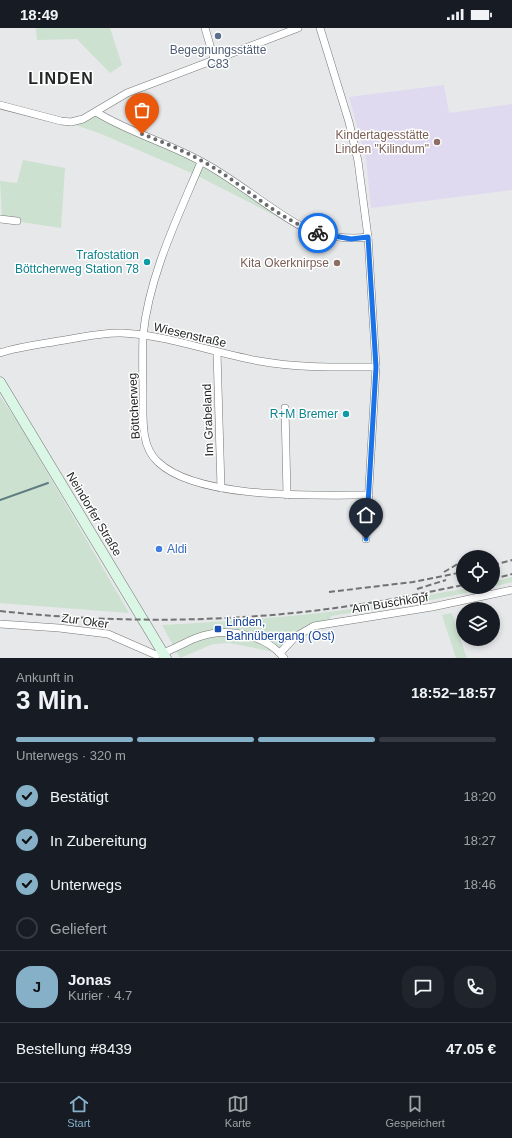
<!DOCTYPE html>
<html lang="de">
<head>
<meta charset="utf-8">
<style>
  body { margin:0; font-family:Arial,sans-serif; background:#20242c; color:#f1f3f6; height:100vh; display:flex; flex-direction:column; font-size:15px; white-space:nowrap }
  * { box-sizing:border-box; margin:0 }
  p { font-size:13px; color:#9ea1a6 }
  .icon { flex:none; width:22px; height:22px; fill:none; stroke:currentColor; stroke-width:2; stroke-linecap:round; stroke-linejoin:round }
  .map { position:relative; height:630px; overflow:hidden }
  .sheet { display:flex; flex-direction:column; background:#171b24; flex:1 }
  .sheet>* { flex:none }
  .buttons { position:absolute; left:456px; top:522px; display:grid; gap:8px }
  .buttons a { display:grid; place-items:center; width:44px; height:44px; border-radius:50%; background:#171b24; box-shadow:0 2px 6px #0003; font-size:20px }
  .pin { position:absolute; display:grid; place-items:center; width:34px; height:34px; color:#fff; margin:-41px -17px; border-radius:50% 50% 50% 0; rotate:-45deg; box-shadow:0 0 4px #0007 }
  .pin .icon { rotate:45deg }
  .courier { position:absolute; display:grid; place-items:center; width:40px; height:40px; margin:-20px; border:3px solid #1a73e8; border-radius:50%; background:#fff; color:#222; box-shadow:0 1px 5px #0007 }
  .overview em { font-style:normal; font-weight:700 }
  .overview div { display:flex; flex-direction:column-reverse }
  .overview { display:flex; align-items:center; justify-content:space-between; height:68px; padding:0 16px }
  h1 { font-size:26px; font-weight:700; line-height:30px }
  .bar { display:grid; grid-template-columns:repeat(4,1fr); gap:6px 4px; align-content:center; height:48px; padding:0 16px }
  .bar i { height:5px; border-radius:3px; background:#363941 }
  .bar .current { background:#85b0c8 }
  .bar p { grid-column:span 4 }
  .line { display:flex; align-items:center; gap:10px; padding:0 16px; border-top:1px solid #363941 }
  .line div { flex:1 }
  .round { display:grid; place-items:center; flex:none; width:42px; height:42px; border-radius:16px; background:#20242c }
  ol { padding:0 16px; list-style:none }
  li { display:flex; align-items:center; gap:12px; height:44px }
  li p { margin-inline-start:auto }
  li .icon { padding:4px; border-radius:50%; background:#85b0c8; color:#111; stroke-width:4 }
  li:last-child { color:#9ea1a6 }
  li i { width:22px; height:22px; border:2px solid #363941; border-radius:50% }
  .status { display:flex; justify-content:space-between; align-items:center; height:28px; padding:0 20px; background:#171b24; direction:ltr }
  .status svg { height:11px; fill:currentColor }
  .dock { display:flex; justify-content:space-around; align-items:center; height:56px; border-top:1px solid #363941; background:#171b24; font-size:11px; color:#9ea1a6 }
  .dock a { display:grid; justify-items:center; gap:2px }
  .dock .current { color:#85b0c8 }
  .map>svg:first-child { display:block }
  .education { fill:#e0daf0 }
  .green { fill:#cce1cf }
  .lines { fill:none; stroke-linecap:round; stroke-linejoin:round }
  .stream { stroke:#5f7c82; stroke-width:2 }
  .street-casing { stroke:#757677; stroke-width:8 }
  .secondary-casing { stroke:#757677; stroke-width:11 }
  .street { stroke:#fff; stroke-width:7 }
  .secondary { stroke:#daf7e5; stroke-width:10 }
  .rail { stroke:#717273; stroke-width:2; stroke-dasharray:6 3; stroke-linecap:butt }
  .done { stroke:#696a6b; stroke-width:4; stroke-dasharray:0 7.2 }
  .route { stroke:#1a73e8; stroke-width:5 }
  .service-dot { fill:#5c6f8a; stroke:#fff; stroke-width:1.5 }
  .education-dot { fill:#8d6e63; stroke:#fff; stroke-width:1.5 }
  .culture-dot { fill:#0f9aa8; stroke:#fff; stroke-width:1.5 }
  .shop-dot { fill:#3f7fe0; stroke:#fff; stroke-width:1.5 }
  .transit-dot { fill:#1a4fb4; stroke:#fff; stroke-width:1.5 }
  .labels { text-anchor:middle; stroke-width:3; stroke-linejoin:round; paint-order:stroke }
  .service-label { font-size:12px; fill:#4e5e75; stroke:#fff }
  .education-label { font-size:12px; fill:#785e54; stroke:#fff; text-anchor:end }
  .culture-label { font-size:12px; fill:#0d838f; stroke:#fff; text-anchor:end }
  .street-label { font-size:12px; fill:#252626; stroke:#fff }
  .shop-label { font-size:12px; fill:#366cbe; stroke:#fff; text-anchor:start }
  .transit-label { font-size:12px; fill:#164399; stroke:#fff; text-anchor:start }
  .district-label { font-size:16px; font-weight:bold; letter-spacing:1px; fill:#252626; stroke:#fff }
</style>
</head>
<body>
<div class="status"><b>18:49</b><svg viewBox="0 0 49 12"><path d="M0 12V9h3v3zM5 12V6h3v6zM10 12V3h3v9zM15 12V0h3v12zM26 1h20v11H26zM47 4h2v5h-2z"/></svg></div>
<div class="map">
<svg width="512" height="630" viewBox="0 0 512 630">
  <rect width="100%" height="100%" fill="#e7e8ea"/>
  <path class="education" d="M444,57L449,85L512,76V162L371,180L366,131L349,69Z"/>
  <g class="green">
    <path d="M36,0H110L122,37L110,45L77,11L37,12Z"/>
    <path d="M96,84L201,134L293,194L282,191L196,147L99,105L78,98L71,94Z"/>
    <path d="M23,132L65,140L61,200L2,191L0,153L17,155Z"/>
    <path d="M0,368L22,401L129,585L0,575Z"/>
    <path d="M512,549V554C453,570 392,579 331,588L328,596L314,598L280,625L229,615L213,616L180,630L162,597C231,593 299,589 367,579C409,573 451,559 493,559V554Z"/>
    <path d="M452,585L465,625L467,630H456L442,587Z"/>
  </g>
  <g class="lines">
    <path class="stream" d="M0,472L48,455"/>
    <defs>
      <g id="street">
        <path d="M205,0L214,31"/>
        <path d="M320,0L349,94L358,133L368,209L376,339L366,511"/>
        <path d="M0,77L61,93L71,94L83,91L127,65L298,0"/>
        <path d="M96,84C130,105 169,115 204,135C239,154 270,182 306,201C327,208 346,212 368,209"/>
        <path d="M201,134C178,189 149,247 143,308C142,329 143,350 143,371C143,392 141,419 158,434C198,472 317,467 369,467"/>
        <path d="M0,191L17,193"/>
        <path d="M217,324L221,460"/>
        <path d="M0,325C21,318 43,316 65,312C84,309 103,304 122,305C168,307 213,325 259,333C298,340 337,339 376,339"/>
        <path d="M285,380L287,467"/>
        <path d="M0,596L59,600L108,606L156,627C170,624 183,615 196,610C225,599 264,605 284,630"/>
        <path d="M280,625L295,609L314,598L432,579L512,562"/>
      </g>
      <path id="secondary" d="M0,354L166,630"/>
    </defs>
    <use href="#street" class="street-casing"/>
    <use href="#secondary" class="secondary-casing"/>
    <use href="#street" class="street"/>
    <use href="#secondary" class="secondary"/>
    <g class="rail">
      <path d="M493,537L512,532"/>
      <path d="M444,544L463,533"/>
      <path d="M493,551L512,546"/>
      <path d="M417,561L446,552"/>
      <path d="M329,564L413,554L463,544"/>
      <path d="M0,583C118,596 244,595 362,576C396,571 429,564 463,557"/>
    </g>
  </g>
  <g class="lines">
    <path class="done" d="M142,106C169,116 198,129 222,145C253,166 282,192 318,205"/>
    <path class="route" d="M318,205L351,211L368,209L376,339L366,511"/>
  </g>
  <circle class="service-dot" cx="218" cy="8" r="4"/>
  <g class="education-dot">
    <circle cx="437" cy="114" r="4"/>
    <circle cx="337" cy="235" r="4"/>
  </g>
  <g class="culture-dot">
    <circle cx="147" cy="234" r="4"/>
    <circle cx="346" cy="386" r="4"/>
  </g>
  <circle class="shop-dot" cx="159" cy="521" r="4"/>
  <rect class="transit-dot" x="214" y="597" width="8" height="8" rx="2"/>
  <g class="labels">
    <g class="service-label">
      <text x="218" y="26">Begegnungsstätte<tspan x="218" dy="14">C83</tspan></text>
    </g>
    <g class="education-label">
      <text x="429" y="111">Kindertagesstätte<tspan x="429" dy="14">Linden "Kilindum"</tspan></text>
      <text x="329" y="239">Kita Okerknirpse</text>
    </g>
    <g class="culture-label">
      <text x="139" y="231">Trafostation<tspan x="139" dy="14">Böttcherweg Station 78</tspan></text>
      <text x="338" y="390">R+M Bremer</text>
    </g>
    <g class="street-label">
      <text transform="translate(190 307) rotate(13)" y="4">Wiesenstraße</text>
      <text transform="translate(134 378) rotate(-93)" y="4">Böttcherweg</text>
      <text transform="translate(208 392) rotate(-92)" y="4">Im Grabeland</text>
      <text transform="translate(94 486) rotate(59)" y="4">Neindorfer Straße</text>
      <text transform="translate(390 575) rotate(-9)" y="4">Am Buschkopf</text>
      <text transform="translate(85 593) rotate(8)" y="4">Zur Oker</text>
    </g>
    <g class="shop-label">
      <text x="167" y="525">Aldi</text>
    </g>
    <g class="transit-label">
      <text x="226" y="598">Linden,<tspan x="226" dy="14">Bahnübergang (Ost)</tspan></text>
    </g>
    <g class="district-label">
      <text x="61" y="56">LINDEN</text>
    </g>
  </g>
</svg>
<div class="buttons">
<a><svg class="icon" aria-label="locate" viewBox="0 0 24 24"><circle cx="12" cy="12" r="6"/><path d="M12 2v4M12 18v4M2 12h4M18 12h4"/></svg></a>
<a><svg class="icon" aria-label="layers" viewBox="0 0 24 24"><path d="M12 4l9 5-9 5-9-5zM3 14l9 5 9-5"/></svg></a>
</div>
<div class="pin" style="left:142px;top:106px;background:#ea580c"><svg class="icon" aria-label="bag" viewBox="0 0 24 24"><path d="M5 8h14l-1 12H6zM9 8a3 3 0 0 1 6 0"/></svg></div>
<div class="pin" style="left:366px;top:511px;background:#1f2937"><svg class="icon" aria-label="home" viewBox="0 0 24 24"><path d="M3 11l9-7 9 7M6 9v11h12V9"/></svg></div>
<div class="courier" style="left:318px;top:205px"><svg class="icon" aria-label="bike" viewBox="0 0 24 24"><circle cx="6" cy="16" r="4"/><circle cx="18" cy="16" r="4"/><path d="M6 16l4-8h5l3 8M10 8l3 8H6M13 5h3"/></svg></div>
</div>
<section class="sheet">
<div class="overview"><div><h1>3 Min.</h1><p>Ankunft in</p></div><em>18:52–18:57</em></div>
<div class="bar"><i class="current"></i><i class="current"></i><i class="current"></i><i></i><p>Unterwegs · 320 m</p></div>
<ol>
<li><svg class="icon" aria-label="check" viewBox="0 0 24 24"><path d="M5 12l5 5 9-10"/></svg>Bestätigt<p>18:20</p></li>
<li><svg class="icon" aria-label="check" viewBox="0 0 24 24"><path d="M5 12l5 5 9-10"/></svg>In Zubereitung<p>18:27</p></li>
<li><svg class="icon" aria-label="check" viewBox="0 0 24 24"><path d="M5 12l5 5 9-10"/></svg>Unterwegs<p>18:46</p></li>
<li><i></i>Geliefert</li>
</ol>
<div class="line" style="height:72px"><b class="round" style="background:#85b0c8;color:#111">J</b><div><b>Jonas</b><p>Kurier · 4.7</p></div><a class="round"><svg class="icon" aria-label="chat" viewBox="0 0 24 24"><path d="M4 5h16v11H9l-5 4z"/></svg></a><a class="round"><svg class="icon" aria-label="phone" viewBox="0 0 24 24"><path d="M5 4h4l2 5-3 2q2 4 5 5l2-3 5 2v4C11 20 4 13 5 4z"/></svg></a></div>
<div class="line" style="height:52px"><div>Bestellung #8439</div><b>47.05 €</b></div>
</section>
<nav class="dock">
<a class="current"><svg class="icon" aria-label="home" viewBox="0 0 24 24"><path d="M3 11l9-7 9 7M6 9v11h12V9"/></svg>Start</a>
<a><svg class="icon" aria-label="map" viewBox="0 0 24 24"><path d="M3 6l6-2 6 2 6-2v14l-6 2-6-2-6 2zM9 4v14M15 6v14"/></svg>Karte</a>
<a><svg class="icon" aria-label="saved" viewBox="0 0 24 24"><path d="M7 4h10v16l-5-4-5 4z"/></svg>Gespeichert</a>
</nav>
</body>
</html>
